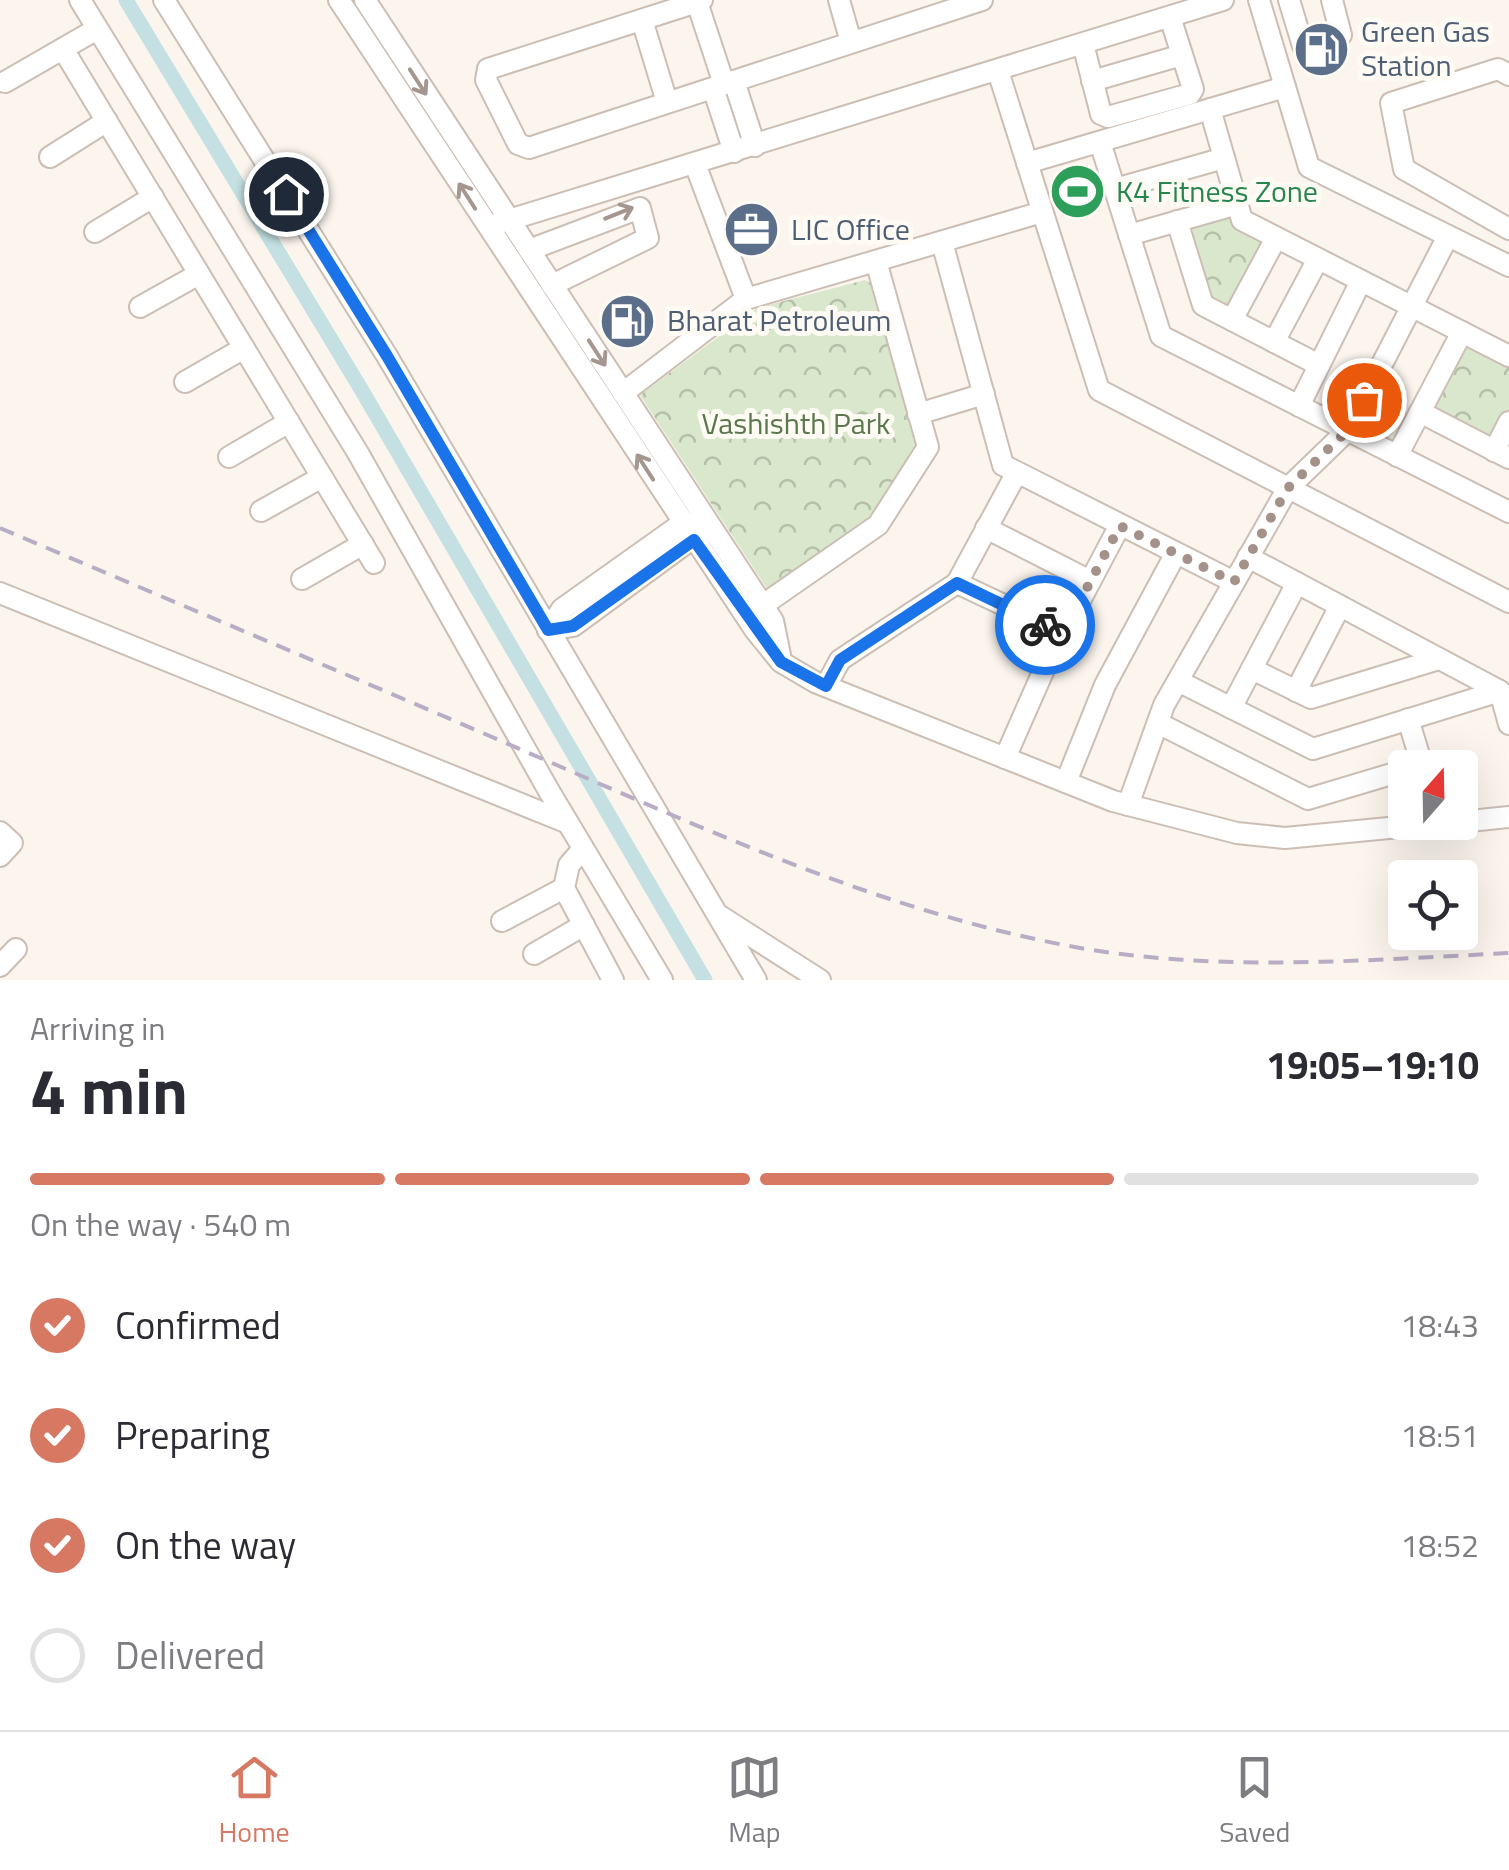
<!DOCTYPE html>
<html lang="en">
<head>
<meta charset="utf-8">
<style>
  body { margin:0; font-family:"Titillium Web",sans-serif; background:#f7f7f7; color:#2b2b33; height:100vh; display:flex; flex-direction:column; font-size:38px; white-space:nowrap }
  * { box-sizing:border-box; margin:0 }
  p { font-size:32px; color:#7c7c81 }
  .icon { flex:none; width:55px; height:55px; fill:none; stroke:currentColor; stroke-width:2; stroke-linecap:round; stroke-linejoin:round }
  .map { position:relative; height:980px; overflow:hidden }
  .side { display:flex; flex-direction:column; background:#fff; flex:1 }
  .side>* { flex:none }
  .needle { width:65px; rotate:20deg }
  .tools { position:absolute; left:1388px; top:750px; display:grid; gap:20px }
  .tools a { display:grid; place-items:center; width:90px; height:90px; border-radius:10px; background:#fff; box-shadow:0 10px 40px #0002; font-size:50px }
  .pin { position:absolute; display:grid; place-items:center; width:85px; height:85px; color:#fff; margin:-42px; border:5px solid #fff; border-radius:50%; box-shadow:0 2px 10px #0007 }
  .courier { position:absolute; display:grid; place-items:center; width:100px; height:100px; margin:-50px; border:8px solid #1a73e8; border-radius:50%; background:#fff; color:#222; box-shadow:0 2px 12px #0007 }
  .head em { font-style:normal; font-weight:700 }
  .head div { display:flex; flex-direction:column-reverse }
  .head { display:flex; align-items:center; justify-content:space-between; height:170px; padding:0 30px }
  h1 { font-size:65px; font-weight:700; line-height:75px }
  .bar { display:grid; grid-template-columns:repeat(4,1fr); gap:15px 10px; align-content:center; height:120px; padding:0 30px }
  .bar i { height:12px; border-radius:8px; background:#e1e1e2 }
  .bar .selected { background:#d67862 }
  .bar p { grid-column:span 4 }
  ol { padding:0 30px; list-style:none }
  li { display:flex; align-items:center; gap:30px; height:110px }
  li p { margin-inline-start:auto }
  li .icon { padding:10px; border-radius:50%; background:#d67862; color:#fff; stroke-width:4 }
  li:last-child { color:#7c7c81 }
  li i { width:55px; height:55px; border:5px solid #e1e1e2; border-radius:50% }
  .tabs { display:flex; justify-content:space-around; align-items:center; height:140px; border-top:2px solid #e1e1e2; background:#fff; font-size:28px; color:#7c7c81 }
  .tabs a { display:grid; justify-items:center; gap:5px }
  .tabs .selected { color:#d67862 }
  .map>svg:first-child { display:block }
  .park { fill:url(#park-crowns) }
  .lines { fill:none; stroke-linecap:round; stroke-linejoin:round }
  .canal { stroke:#c4e0e3; stroke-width:15 }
  .minor-casing { stroke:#cdbeb4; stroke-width:24 }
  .minor { stroke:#fff; stroke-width:20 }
  .rail { stroke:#b9acc5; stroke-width:4; stroke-dasharray:15 10; stroke-linecap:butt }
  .oneway { stroke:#a5968f }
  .done { stroke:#a49289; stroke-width:10; stroke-dasharray:0 18 }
  .route { stroke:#1a73e8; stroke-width:12 }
  .labels { text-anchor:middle; stroke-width:10; stroke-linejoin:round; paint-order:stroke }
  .service-label { font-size:30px; fill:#4e5e75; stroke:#fefaf4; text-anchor:start }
  .leisure-label { font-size:30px; fill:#27864d; stroke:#fefaf4; text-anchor:start }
  .park-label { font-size:30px; fill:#5a784b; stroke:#fefaf4 }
</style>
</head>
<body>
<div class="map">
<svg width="1509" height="980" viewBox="0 0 1509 980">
  <defs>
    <pattern id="park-crowns" width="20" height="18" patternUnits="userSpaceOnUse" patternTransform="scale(2.5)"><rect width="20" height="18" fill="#d9e8cd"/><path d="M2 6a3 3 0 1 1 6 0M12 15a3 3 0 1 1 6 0" fill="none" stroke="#b5bfa9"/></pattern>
  </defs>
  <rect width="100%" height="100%" fill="#fbf5ee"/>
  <g class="park">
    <path d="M1232,213L1268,241L1230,311L1209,298L1184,227Z"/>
    <path d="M865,280L879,288L921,441L881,510L768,590L640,395L757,308Z"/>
    <path d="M1465,341L1509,362V409L1492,442L1428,411Z"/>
  </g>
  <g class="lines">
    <path class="canal" d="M126,0L361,389L705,980"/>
    <defs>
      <g id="minor">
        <path d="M80,0L358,453L549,791L662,980"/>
        <path d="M164,0L387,356L756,980"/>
        <path d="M339,0L755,630L781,662L815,682L1113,801L1237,833L1285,838L1451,822"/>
        <path d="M365,0L773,621L781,660"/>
        <path d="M702,0L697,2L724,84"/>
        <path d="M839,0L851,42"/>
        <path d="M1259,0L1309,167L1509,266"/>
        <path d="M1289,0L1303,46L1311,48L1341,35L1332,0"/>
        <path d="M697,2L488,69L486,80L518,144L529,148L982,0"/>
        <path d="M642,20L667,102"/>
        <path d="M1083,44L1101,114L1108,117L1190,94L1193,89L1170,17"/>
        <path d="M63,49L374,563"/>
        <path d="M998,71L1099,390L1509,602"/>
        <path d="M1509,75L1498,69L1391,103L1404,169L1509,229"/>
        <path d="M734,81L755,146"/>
        <path d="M1092,81L1182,55"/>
        <path d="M5,82L97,29"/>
        <path d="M713,88L734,152"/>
        <path d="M1210,109L1242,220L1509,356"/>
        <path d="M1100,142L1161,336L1509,512"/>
        <path d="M50,157L107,121"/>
        <path d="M1027,163L1285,87"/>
        <path d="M695,164L746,299"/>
        <path d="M1115,189L1224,158"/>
        <path d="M1177,221L1203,305L1319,365"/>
        <path d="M499,223L1223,0"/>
        <path d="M95,232L153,197"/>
        <path d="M1129,235L1238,204"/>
        <path d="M942,242L1003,465L1234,582"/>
        <path d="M529,250L640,208L648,238L552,285"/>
        <path d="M140,307L199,274"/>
        <path d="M1232,320L1276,238"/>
        <path d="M1274,342L1318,259"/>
        <path d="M185,382L244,348"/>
        <path d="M623,393L746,299L1042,212"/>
        <path d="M1299,406L1361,281"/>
        <path d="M1420,412L1509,458"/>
        <path d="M918,414L984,394"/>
        <path d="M1494,451L1509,422"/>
        <path d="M1397,456L1462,332"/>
        <path d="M229,457L289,422"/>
        <path d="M261,511L322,477"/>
        <path d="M986,528L1090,581"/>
        <path d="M1248,557L1500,691L1509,724"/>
        <path d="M302,579L363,544"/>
        <path d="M957,583L1063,633"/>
        <path d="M0,593L568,823"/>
        <path d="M763,605L878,525L928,447L876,261"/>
        <path d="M548,630L562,609L683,523H692"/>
        <path d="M548,630L573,626L700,533"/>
        <path d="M1252,669L1311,698L1439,659"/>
        <path d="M1178,681L1313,749L1500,691"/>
        <path d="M826,686L840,660L957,583L1016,474"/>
        <path d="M1296,691L1340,606"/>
        <path d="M1231,708L1297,583"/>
        <path d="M1408,719L1423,768"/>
        <path d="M1158,723L1308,799L1405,770"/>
        <path d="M1005,758L1046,665L1120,525"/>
        <path d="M1066,782L1105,685L1176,553"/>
        <path d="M1128,805L1164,705L1288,488L1348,430L1448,236"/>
        <path d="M1460,822L1509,817"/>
        <path d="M0,832L12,843L0,856"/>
        <path d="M583,849L569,865L564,888L613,980"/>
        <path d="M720,916L820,980"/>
        <path d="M502,921L564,888"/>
        <path d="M534,954L584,925"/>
        <path d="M0,966L16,949"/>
      </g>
    </defs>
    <use href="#minor" class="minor-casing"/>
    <use href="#minor" class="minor"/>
    <path class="rail" d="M0,528C174,602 349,675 522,750C705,829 888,915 1086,949C1226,972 1369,960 1509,953"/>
  </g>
  <defs><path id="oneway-shaft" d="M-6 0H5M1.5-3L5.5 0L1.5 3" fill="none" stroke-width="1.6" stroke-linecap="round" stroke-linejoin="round" transform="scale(2.5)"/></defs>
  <g class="oneway">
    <use href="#oneway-shaft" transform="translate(418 82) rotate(57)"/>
    <use href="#oneway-shaft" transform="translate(467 196) rotate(-123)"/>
    <use href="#oneway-shaft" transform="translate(619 213) rotate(-22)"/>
    <use href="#oneway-shaft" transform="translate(597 353) rotate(57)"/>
    <use href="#oneway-shaft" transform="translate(645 467) rotate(-123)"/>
  </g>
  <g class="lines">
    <path class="done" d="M1045,625L1063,633L1120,526L1234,582L1288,488L1348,430L1364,400"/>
    <path class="route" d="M286,194L387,356L548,630L573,626L694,540L781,662L826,686L840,660L957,583L1045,625"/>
  </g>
  <defs>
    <symbol id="fuel-disc" viewBox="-11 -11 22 22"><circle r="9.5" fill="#5c6f8a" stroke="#fefaf4"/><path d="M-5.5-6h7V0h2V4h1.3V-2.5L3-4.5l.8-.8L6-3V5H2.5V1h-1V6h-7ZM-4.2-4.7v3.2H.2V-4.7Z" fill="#fff"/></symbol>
    <symbol id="stadium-disc" viewBox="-11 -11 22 22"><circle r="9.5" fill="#2e9e5b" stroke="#fefaf4"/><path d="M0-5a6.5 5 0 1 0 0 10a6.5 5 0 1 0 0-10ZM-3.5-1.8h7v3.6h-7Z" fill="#fff"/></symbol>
    <symbol id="office-disc" viewBox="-11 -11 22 22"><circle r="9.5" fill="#5c6f8a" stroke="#fefaf4"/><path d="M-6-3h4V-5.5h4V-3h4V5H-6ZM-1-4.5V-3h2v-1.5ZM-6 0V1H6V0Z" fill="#fff"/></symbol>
  </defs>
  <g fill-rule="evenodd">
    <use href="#fuel-disc" x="1290" y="18" width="63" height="63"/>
    <use href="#stadium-disc" x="1046" y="160" width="63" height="63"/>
    <use href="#office-disc" x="720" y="198" width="63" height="63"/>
    <use href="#fuel-disc" x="596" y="290" width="63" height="63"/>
  </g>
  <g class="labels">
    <g class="service-label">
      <text x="1361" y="42">Green Gas<tspan x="1361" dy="34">Station</tspan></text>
      <text x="791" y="240">LIC Office</text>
      <text x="667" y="331">Bharat Petroleum</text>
    </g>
    <g class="leisure-label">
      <text x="1116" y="202">K4 Fitness Zone</text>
    </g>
    <g class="park-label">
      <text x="796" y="434">Vashishth Park</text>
    </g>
  </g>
</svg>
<div class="tools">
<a><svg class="needle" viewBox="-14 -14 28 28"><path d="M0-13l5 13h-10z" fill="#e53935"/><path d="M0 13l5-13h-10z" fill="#7c7c81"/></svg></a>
<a><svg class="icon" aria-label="locate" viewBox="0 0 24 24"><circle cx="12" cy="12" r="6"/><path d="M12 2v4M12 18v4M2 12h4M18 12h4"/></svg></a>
</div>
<div class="pin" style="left:1364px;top:400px;background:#ea580c"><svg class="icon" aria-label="bag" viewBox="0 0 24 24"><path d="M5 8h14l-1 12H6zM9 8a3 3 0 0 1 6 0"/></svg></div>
<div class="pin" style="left:286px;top:194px;background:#1f2937"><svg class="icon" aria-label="home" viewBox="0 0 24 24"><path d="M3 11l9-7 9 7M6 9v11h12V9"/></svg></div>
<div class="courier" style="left:1045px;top:625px"><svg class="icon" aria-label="bike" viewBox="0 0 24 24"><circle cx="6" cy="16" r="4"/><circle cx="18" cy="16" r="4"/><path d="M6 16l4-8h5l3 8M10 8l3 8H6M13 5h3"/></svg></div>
</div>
<section class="side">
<div class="head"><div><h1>4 min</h1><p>Arriving in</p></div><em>19:05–19:10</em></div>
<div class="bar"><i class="selected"></i><i class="selected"></i><i class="selected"></i><i></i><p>On the way · 540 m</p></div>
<ol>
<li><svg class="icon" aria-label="check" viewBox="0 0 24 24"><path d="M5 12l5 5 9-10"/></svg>Confirmed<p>18:43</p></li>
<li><svg class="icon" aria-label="check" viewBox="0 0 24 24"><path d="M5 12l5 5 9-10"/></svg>Preparing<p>18:51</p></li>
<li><svg class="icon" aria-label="check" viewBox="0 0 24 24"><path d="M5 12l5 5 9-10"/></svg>On the way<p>18:52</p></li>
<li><i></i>Delivered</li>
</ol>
</section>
<nav class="tabs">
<a class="selected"><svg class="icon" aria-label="home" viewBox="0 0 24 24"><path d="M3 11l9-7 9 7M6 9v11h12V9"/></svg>Home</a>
<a><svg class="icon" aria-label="map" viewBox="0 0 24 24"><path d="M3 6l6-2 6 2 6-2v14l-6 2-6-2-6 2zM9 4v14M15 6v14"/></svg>Map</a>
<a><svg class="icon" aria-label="saved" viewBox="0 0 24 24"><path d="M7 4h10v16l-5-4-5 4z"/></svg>Saved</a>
</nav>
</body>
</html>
